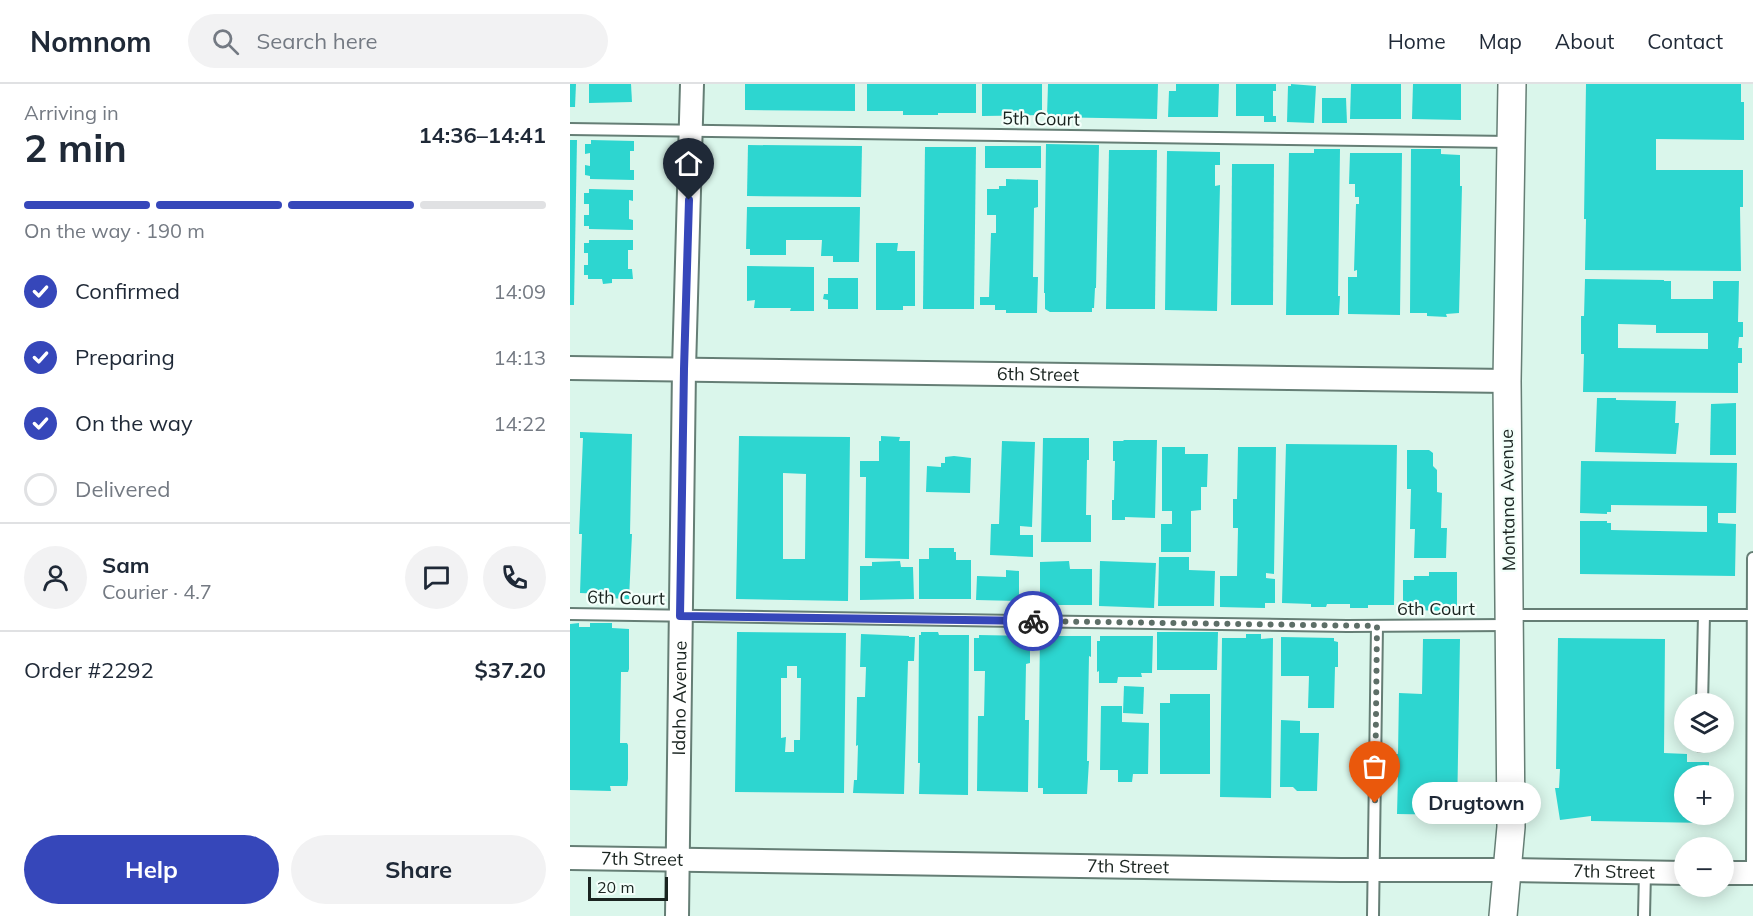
<!DOCTYPE html>
<html lang="en">
<head>
<meta charset="utf-8">
<style>
  body { margin:0; font-family:Mulish,sans-serif; background:#f2f2f3; color:#1f2937; height:100vh; display:flex; flex-direction:column; font-size:22px; white-space:nowrap }
  * { box-sizing:border-box; margin:0 }
  p { font-size:20px; color:#747a83 }
  .icon { flex:none; width:33px; height:33px; fill:none; stroke:currentColor; stroke-width:2; stroke-linecap:round; stroke-linejoin:round }
  .map { position:relative; flex:1; overflow:hidden }
  .details { display:flex; flex-direction:column; background:#fff; width:570px }
  .details>* { flex:none }
  .buttons { position:absolute; left:1104px; top:609px; display:grid; gap:12px }
  .buttons a { display:grid; place-items:center; width:60px; height:60px; border-radius:50%; background:#fff; box-shadow:0 3px 15px #0003; font-size:30px }
  .scale { position:absolute; left:18px; bottom:15px; width:80px; box-sizing:border-box; padding-left:6px; border:3px solid #1a2420; border-top:0; font-size:16px; line-height:21px; white-space:nowrap; color:#1a2420; -webkit-text-stroke:4px #f3fffa; paint-order:stroke }
  .pin { position:absolute; display:grid; place-items:center; width:51px; height:51px; color:#fff; margin:-62px -26px; border-radius:50% 50% 50% 0; rotate:-45deg; box-shadow:0 0 6px #0007 }
  .pin .icon { rotate:45deg }
  .courier { position:absolute; display:grid; place-items:center; width:60px; height:60px; margin:-30px; border:4px solid #3647ba; border-radius:50%; background:#fff; color:#222; box-shadow:0 2px 8px #0007 }
  .bubble { position:absolute; height:42px; border-radius:21px; background:#fff; box-shadow:0 3px 15px #0003; font-size:20px; font-weight:700; line-height:42px; text-align:center }
  .headline em { font-style:normal; font-weight:700 }
  .headline div { display:flex; flex-direction:column-reverse }
  .headline { display:flex; align-items:center; justify-content:space-between; height:102px; padding:0 24px }
  h1 { font-size:39px; font-weight:700; line-height:45px }
  .bar { display:grid; grid-template-columns:repeat(4,1fr); gap:9px 6px; align-content:center; height:72px; padding:0 24px }
  .bar i { height:8px; border-radius:4px; background:#e0e1e3 }
  .bar .selected { background:#3647ba }
  .bar p { grid-column:span 4 }
  .line { display:flex; align-items:center; gap:15px; padding:0 24px; border-top:2px solid #e0e1e3 }
  .line div { flex:1 }
  .round { display:grid; place-items:center; flex:none; width:63px; height:63px; border-radius:32px; background:#f2f2f3 }
  ol { padding:0 24px; list-style:none }
  li { display:flex; align-items:center; gap:18px; height:66px }
  li p { margin-inline-start:auto }
  li .icon { padding:6px; border-radius:50%; background:#3647ba; color:#fff; stroke-width:4 }
  li:last-child { color:#747a83 }
  li i { width:33px; height:33px; border:3px solid #e0e1e3; border-radius:50% }
  .cta { display:flex; gap:12px; margin-top:auto; padding:12px 24px }
  .cta a { flex:1; height:69px; border-radius:36px; background:#3647ba; color:#fff; font-size:24px; font-weight:700; line-height:69px; text-align:center }
  .cta a+a { background:#f2f2f3; color:#1f2937 }
  header { display:flex; align-items:center; gap:36px; box-sizing:border-box; height:84px; padding:0 30px; background:#fff; border-bottom:2px solid #e0e1e3 }
  header strong { font-size:28px }
  nav { display:flex; gap:33px; margin-inline-start:auto; font-size:21px }
  .search { width:420px; height:54px; background:#f2f2f3; display:flex; align-items:center; gap:15px; box-sizing:border-box; padding:0 21px; border-radius:33px; color:#747a83; font-size:22px }
  main { display:flex; flex:1; min-height:0 }
  .map>svg:first-child { display:block }
  .building { fill:#2dd6d0; fill-rule:evenodd }
  .lines { fill:none; stroke-linecap:round; stroke-linejoin:round }
  .service-casing { stroke:#657e75; stroke-width:14 }
  .minor-casing { stroke:#657e75; stroke-width:26 }
  .tertiary-casing { stroke:#657e75; stroke-width:30 }
  .service { stroke:#fff; stroke-width:10 }
  .minor { stroke:#fff; stroke-width:22 }
  .tertiary { stroke:#fff; stroke-width:27 }
  .done { stroke:#5d6e67; stroke-width:6; stroke-dasharray:0 10.8 }
  .route { stroke:#3647ba; stroke-width:8 }
  .labels { text-anchor:middle; stroke-width:4.5; stroke-linejoin:round; paint-order:stroke }
  .street-label { font-size:18px; fill:#1a2420; stroke:#f3fffa }
</style>
</head>
<body>
<header>
<strong>Nomnom</strong>
<div class="search"><svg class="icon" aria-label="search" viewBox="0 0 24 24"><circle cx="10" cy="10" r="6"/><path d="M15 15l6 6"/></svg>Search here</div>
<nav><a>Home</a><a>Map</a><a>About</a><a>Contact</a></nav>
</header>
<main>
<section class="details">
<div class="headline"><div><h1>2 min</h1><p>Arriving in</p></div><em>14:36–14:41</em></div>
<div class="bar"><i class="selected"></i><i class="selected"></i><i class="selected"></i><i></i><p>On the way · 190 m</p></div>
<ol>
<li><svg class="icon" aria-label="check" viewBox="0 0 24 24"><path d="M5 12l5 5 9-10"/></svg>Confirmed<p>14:09</p></li>
<li><svg class="icon" aria-label="check" viewBox="0 0 24 24"><path d="M5 12l5 5 9-10"/></svg>Preparing<p>14:13</p></li>
<li><svg class="icon" aria-label="check" viewBox="0 0 24 24"><path d="M5 12l5 5 9-10"/></svg>On the way<p>14:22</p></li>
<li><i></i>Delivered</li>
</ol>
<div class="line" style="height:108px"><a class="round"><svg class="icon" aria-label="person" viewBox="0 0 24 24"><circle cx="12" cy="8" r="4"/><path d="M4 21q1-7 8-7t8 7"/></svg></a><div><b>Sam</b><p>Courier · 4.7</p></div><a class="round"><svg class="icon" aria-label="chat" viewBox="0 0 24 24"><path d="M4 5h16v11H9l-5 4z"/></svg></a><a class="round"><svg class="icon" aria-label="phone" viewBox="0 0 24 24"><path d="M5 4h4l2 5-3 2q2 4 5 5l2-3 5 2v4C11 20 4 13 5 4z"/></svg></a></div>
<div class="line" style="height:78px"><div>Order #2292</div><b>$37.20</b></div>
<div class="cta"><a>Help</a><a>Share</a></div>
</section>
<div class="map">
<svg width="1183" height="832" viewBox="0 0 1183 832">
  <rect width="100%" height="100%" fill="#daf6eb"/>
  <g class="building">
    <path d="M0,0H6L5,23H0Z"/>
    <path d="M19,0H61L62,18L19,19Z"/>
    <path d="M175,0H285V27L175,26Z"/>
    <path d="M297,0H406V29H368V31H333V27H297Z"/>
    <path d="M412,0H472V31L412,32Z"/>
    <path d="M478,0H588L587,35L477,33Z"/>
    <path d="M606,0H649L648,33H598L599,7H606Z"/>
    <path d="M666,0H706V7H703V32H706V38H694V32H666Z"/>
    <path d="M721,0L746,2L744,39L717,38L718,2H721Z"/>
    <path d="M781,0H831V35H780Z"/>
    <path d="M843,0H891V36L842,35Z"/>
    <path d="M1016,0H1171V18H1174V56L1086,55V86H1173V123H1170L1171,187L1015,186L1016,135H1014Z"/>
    <path d="M752,14H776L777,39H752Z"/>
    <path d="M0,56H7L4,221H0Z"/>
    <path d="M21,56L64,57V67H60V86H64V96L20,95V92L15,91V81L20,82V69L15,70V60H21Z"/>
    <path d="M476,60L529,61L526,204H525L524,224H522V228H480L475,225V209H474Z"/>
    <path d="M178,61L292,62L291,113L177,112Z"/>
    <rect x="415" y="62" width="56" height="22"/>
    <path d="M355,63H406L404,225H353Z"/>
    <path d="M744,65H770L768,212H770L769,231H716L719,69H744Z"/>
    <path d="M841,65H871V70L890,71V102H892L889,229L876,230L877,233L857,232V229H840Z"/>
    <path d="M539,66H587L585,225H536Z"/>
    <path d="M597,67L650,68V81H645V102L650,101L647,227L595,226Z"/>
    <path d="M780,69H832L830,231L778,230V193H787V186L784,187L786,120H789V113H785V100H779Z"/>
    <path d="M662,80H704L703,221H661Z"/>
    <path d="M436,95L468,96V123L464,124L463,193H468L467,229H436V226H425V221H410V213H419L421,149H426V131H417V105H429V102H436Z"/>
    <path d="M19,105L63,106V117L59,116V135L63,136V146L19,145V142H14V131H19V120H14V109H19Z"/>
    <path d="M177,123H290L289,178H263V172H251L252,156H216V171H180V165H176Z"/>
    <path d="M19,156H63V166H58V185H62L63,195H42V199L33,200L32,195H18V191H14V181H18V169H14V159H19Z"/>
    <path d="M306,159H328L327,167H345V222H333V226H306Z"/>
    <path d="M177,182L244,183V227H220L221,224H184L185,216L177,217Z"/>
    <path d="M258,194H288V225H258V216L253,215L254,210H258Z"/>
    <path d="M1015,195L1094,196V197H1101V215H1143V197H1169L1168,238H1173V253H1169L1168,264H1172V279H1168V309L1013,308L1014,270H1011V232H1014ZM1048,240L1086,241V249H1138V265L1048,264Z"/>
    <path d="M1027,314H1046V316L1106,317L1105,339H1109L1106,370L1025,368Z"/>
    <path d="M1166,319V371H1140L1141,320Z"/>
    <path d="M10,348L62,350L60,450H62L59,515L35,514L36,510L10,509L12,450H9L13,354H10Z"/>
    <path d="M169,352L280,353L278,517L166,515ZM213,389L236,390L235,475H213Z"/>
    <path d="M311,352L330,353L329,357H340L339,475L295,474L296,393H290V377H309V357H311Z"/>
    <path d="M473,354H519V376H517L516,431H521V458H471Z"/>
    <path d="M554,356H587L585,434L555,433V436H542V416H544L545,377H543V357H553Z"/>
    <path d="M432,357L465,358L462,443L450,442V451H463V473L420,471L421,440H429Z"/>
    <path d="M716,360L827,361L824,521H798V524H780V520H757L756,523H741V520L712,519Z"/>
    <path d="M592,363H615V370H638L637,403H631V426L621,427V468H591V440H602V427H592Z"/>
    <path d="M668,363H706L704,490L696,489V494L705,495V519H695V524L650,523V492H667L668,444H663V415H667Z"/>
    <path d="M837,366H859L863,369V382L867,386V408L872,409L871,444H877L876,474H844L845,445H840L841,405H837Z"/>
    <path d="M384,372L401,374L400,409L356,408L357,382L371,383V379H375V373Z"/>
    <path d="M1011,377L1167,379L1166,429H1148V439L1166,440L1165,492L1010,490V437H1037V439H1041V446L1137,448V422L1041,421V428H1037V430L1010,429Z"/>
    <path d="M359,464H384V468H386V476H401V515H349V475H359Z"/>
    <path d="M589,473H619V486L645,487L644,522H588Z"/>
    <path d="M330,477L331,483H343L344,515L290,516V482H302V478Z"/>
    <path d="M499,477L500,485H522V521H470V478Z"/>
    <path d="M530,477L586,479L584,524L529,522Z"/>
    <path d="M436,486L449,487V517L406,516L407,492L436,493Z"/>
    <path d="M859,488H887V527L833,526V496H844V492H859Z"/>
    <path d="M9,539V543H20V539H42V544L59,545V585L58,588H51L50,659H57L58,661V695L57,702H40L41,707L0,706V540Z"/>
    <path d="M167,548L276,549L274,709L165,708ZM217,582H227V594H231L230,656H224V668H215L216,653L211,654V594H217Z"/>
    <path d="M351,548H368L369,551H399L398,711L349,710L350,679H348L349,551H351Z"/>
    <path d="M587,548H648L647,586H587Z"/>
    <path d="M291,550L339,552V553H345L344,577H338L334,710L283,709L284,696H287L288,661L286,662L287,613H295L296,583H290Z"/>
    <path d="M676,550H691V555L703,554L701,714L650,713L652,554H676Z"/>
    <path d="M409,551L460,552V579L456,580L455,636H459L458,708L407,707L408,632H414L415,587H404V554H409Z"/>
    <path d="M470,552H521V573L519,572L517,677H519L517,710H473V704H468Z"/>
    <path d="M530,552H583L582,589H571L572,593H548L547,599H529V587L527,588V557H530Z"/>
    <path d="M711,553L764,554V557L768,558V583H765L764,624H738L739,592H711Z"/>
    <path d="M988,554L1095,555L1094,669L1117,670V678H1139V692H1114V730H1138V739L1021,737V732L990,736L985,704H989L990,685H986Z"/>
    <path d="M853,555H890L887,731L827,730L828,693H817L818,670H828L829,609L852,610Z"/>
    <path d="M554,602L574,603L573,630L553,629Z"/>
    <path d="M600,610H640V690H590V619H600Z"/>
    <path d="M531,622H552V638L579,639L578,690H563L562,698H548V686H530Z"/>
    <path d="M711,636L730,637V649H749L747,707H727L723,703H710Z"/>
  </g>
  <g class="lines">
    <defs>
      <g id="service">
        <path d="M0,45L940,58"/>
        <path d="M0,530L777,542L939,541"/>
        <path d="M940,531H1183"/>
        <path d="M1132,620L1134,531"/>
        <path d="M1130,662V658"/>
        <path d="M1182,789L1183,474"/>
        <path d="M803,832L807,542"/>
        <path d="M1074,832L1075,788"/>
      </g>
      <g id="minor">
        <path id="s1" d="M0,284L937,297"/>
        <path id="s2" d="M0,774L771,786H938L1114,789"/>
        <path d="M1154,789H1183"/>
        <path id="s3" d="M107,832L114,285L122,0"/>
      </g>
      <path id="tertiary" d="M933,832L941,743L937,297L942,0"/>
    </defs>
    <use href="#service" class="service-casing"/>
    <use href="#minor" class="minor-casing"/>
    <use href="#tertiary" class="tertiary-casing"/>
    <use href="#service" class="service"/>
    <use href="#minor" class="minor"/>
    <use href="#tertiary" class="tertiary"/>
  </g>
  <g class="lines">
    <path class="done" d="M463,537L807,542L805,719"/>
    <path class="route" d="M119,116L114,285L110,532L463,537"/>
  </g>
  <g class="labels">
    <g class="street-label">
      <text transform="translate(471 35) rotate(1)" y="6">5th Court</text>
      <text dy="6" stroke="none"><textPath href="#s1" startOffset="468">6th Street</textPath></text>
      <text transform="translate(938 416) rotate(-91)" y="6">Montana Avenue</text>
      <text transform="translate(56 514) rotate(1)" y="6">6th Court</text>
      <text x="866" y="531">6th Court</text>
      <text dy="6" stroke="none"><textPath href="#s3" startOffset="218">Idaho Avenue</textPath></text>
      <text dy="6" stroke="none"><textPath href="#s2" startOffset="72">7th Street</textPath></text>
      <text dy="6" stroke="none"><textPath href="#s2" startOffset="558">7th Street</textPath></text>
      <text dy="6" stroke="none"><textPath href="#s2" startOffset="1044">7th Street</textPath></text>
    </g>
  </g>
</svg>
<div class="buttons">
<a><svg class="icon" aria-label="layers" viewBox="0 0 24 24"><path d="M12 4l9 5-9 5-9-5zM3 14l9 5 9-5"/></svg></a>
<a>+</a>
<a>−</a>
</div>
<div class="scale">20 m</div>
<div class="pin" style="left:805px;top:719px;background:#ea580c"><svg class="icon" aria-label="bag" viewBox="0 0 24 24"><path d="M5 8h14l-1 12H6zM9 8a3 3 0 0 1 6 0"/></svg></div>
<div class="pin" style="left:119px;top:116px;background:#1f2937"><svg class="icon" aria-label="home" viewBox="0 0 24 24"><path d="M3 11l9-7 9 7M6 9v11h12V9"/></svg></div>
<div class="courier" style="left:463px;top:537px"><svg class="icon" aria-label="bike" viewBox="0 0 24 24"><circle cx="6" cy="16" r="4"/><circle cx="18" cy="16" r="4"/><path d="M6 16l4-8h5l3 8M10 8l3 8H6M13 5h3"/></svg></div>
<div class="bubble" style="left:842px;top:698px;width:129px">Drugtown</div>
</div>
</main>
</body>
</html>
